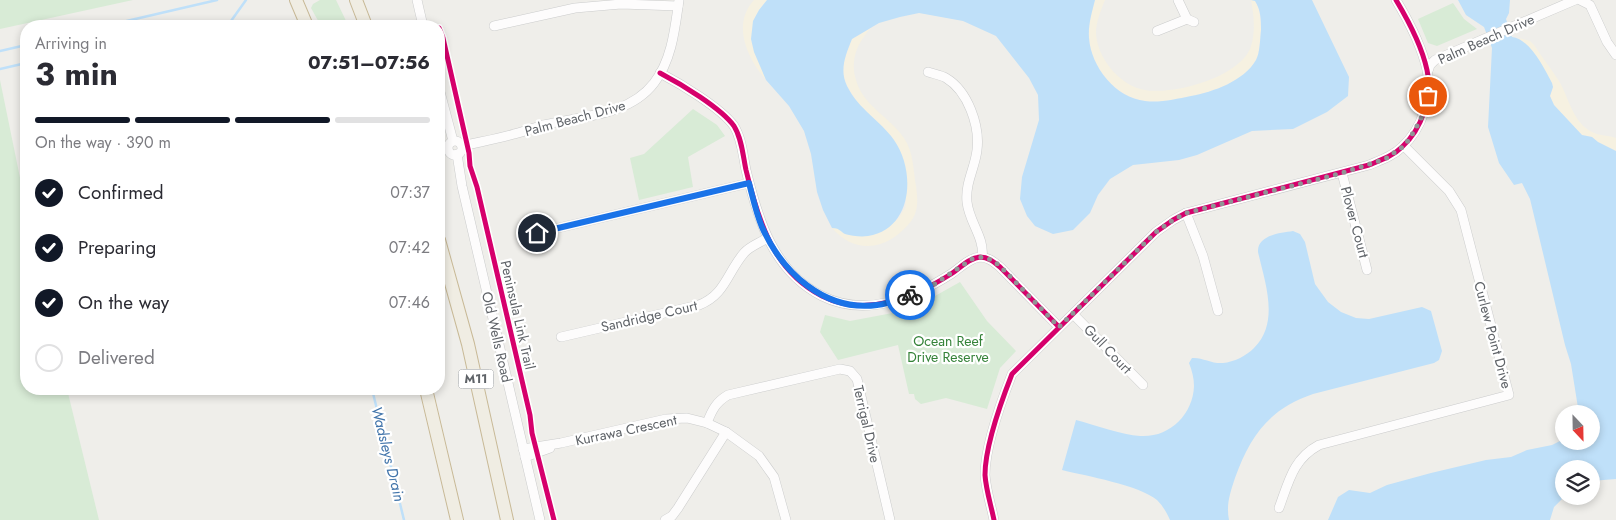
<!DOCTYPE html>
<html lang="en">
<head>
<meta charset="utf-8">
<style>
  body { margin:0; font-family:Jost,sans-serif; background:#f7f7f7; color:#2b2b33; height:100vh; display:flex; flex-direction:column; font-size:19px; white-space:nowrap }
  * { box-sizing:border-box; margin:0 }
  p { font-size:16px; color:#7c7c81 }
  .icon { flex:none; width:28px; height:28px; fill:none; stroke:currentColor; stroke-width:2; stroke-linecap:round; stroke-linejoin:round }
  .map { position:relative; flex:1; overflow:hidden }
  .drawer { position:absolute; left:20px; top:20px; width:425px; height:375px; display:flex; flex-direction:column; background:#fff; border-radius:20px; box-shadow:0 2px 8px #0003 }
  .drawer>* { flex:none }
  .needle { width:32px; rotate:158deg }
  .fabs { position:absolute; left:1555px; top:405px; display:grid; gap:10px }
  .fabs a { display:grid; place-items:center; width:45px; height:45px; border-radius:50%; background:#fff; box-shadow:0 2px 8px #0003; font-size:25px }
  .pin { position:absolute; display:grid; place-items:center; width:42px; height:42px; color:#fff; margin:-21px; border:2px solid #fff; border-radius:50%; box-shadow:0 1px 5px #0007 }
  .courier { position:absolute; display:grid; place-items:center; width:50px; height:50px; margin:-25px; border:4px solid #1a73e8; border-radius:50%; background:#fff; color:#222; box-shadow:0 1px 6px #0007 }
  .summary em { font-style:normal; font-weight:700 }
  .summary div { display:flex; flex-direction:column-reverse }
  .summary { display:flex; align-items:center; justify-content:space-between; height:85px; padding:0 15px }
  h1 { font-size:32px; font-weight:700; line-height:38px }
  .bar { display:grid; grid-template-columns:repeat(4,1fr); gap:8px 5px; align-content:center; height:60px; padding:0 15px }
  .bar i { height:6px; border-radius:4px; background:#e1e1e2 }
  .bar .on { background:#111827 }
  .bar p { grid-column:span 4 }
  ol { padding:0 15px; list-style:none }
  li { display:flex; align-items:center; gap:15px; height:55px }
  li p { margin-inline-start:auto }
  li .icon { padding:5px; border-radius:50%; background:#111827; color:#fff; stroke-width:4 }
  li:last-child { color:#7c7c81 }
  li i { width:28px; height:28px; border:2px solid #e1e1e2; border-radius:50% }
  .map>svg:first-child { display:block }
  .green { fill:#d8ebd6 }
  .sand { fill:#f6f1e1 }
  .water { fill:#bfe0f9 }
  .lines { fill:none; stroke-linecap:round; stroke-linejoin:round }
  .stream { stroke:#bfe0f9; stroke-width:2.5 }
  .minor-casing { stroke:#cbcccc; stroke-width:10 }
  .highway-casing { stroke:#c8b996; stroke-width:14 }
  .minor { stroke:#fdfcfc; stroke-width:9 }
  .highway { stroke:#f0ede3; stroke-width:12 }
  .cycleway-casing { stroke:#fff; stroke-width:8 }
  .cycleway { stroke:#d6006c; stroke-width:5 }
  .done { stroke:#919496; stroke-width:5; stroke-dasharray:0 9 }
  .route { stroke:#1a73e8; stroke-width:6 }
  .labels { text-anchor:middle; stroke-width:4.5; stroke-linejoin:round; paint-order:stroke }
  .shield { fill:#fff; stroke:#8f9295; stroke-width:1 }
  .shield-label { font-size:12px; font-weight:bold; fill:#5f6368 }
  .street-label { font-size:14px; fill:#5f6368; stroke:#fff }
  .park-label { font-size:14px; fill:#348238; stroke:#fff }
  .water-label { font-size:15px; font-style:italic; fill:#4174aa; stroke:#fff }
</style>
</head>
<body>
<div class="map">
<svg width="1616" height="520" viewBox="0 0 1616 520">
  <rect width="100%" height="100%" fill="#efeeea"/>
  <g class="green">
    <path d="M0,0H133L0,29Z"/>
    <path d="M320,0H336L348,25L321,26L311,8L313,4Z"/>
    <path d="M1453,3L1464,19L1477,29L1437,46L1428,43L1418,19Z"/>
    <path d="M0,80L26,207V389H67L99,520H0Z"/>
    <path d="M693,109L717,125L725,136L688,157L693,187L639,200L630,158L644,154Z"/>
    <path d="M960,282L987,321L1016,351L1000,368L987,409L946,398L921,404L915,399L914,394H909L898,345L838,360L820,332L825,315L850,321L898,312L935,296Z"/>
  </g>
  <g class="sand">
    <path d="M754,0H767C760,8 754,16 753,27L761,66L766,80C748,59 731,25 754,0Z"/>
    <path d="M1095,0H1105C1101,10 1096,22 1096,33C1097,58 1120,86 1145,90C1174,95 1237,78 1250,49C1256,34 1254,16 1251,0L1255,1C1260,10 1261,20 1261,30C1260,39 1260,52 1256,60C1244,81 1213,92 1191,96C1176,99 1160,103 1146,101C1116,98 1091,67 1089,38C1088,25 1092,12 1095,0Z"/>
    <path d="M871,28C857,43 850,60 856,80C863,106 890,117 904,138C914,153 913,170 916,186C918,201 919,213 908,225C898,236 884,246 868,246C853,246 842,239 832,228H838L845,234L855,236H868L898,219L905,208L906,199L871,117L858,104L847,86L843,74L844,60L852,39Z"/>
    <path d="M1519,38L1530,41L1534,45C1542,57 1551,69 1559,81C1569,98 1572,120 1590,131C1598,136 1607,135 1616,138V151L1598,142L1592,137L1582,135L1554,105L1550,96L1553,87L1530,49Z"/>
  </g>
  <g class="water">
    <path d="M767,0H1095C1092,12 1088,25 1089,38C1091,67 1116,98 1145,101C1160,103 1176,99 1191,96C1213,92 1244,81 1256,60C1260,53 1260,39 1261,30C1261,20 1261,10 1255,1L1251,0H1312L1349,77L1348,96L1327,112L1293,129L1252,131L1197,155L1179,160L1133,165L1110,179L1098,195L1090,213L1073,230L1053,234L1035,226L1027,216L1020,199L1022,177L1039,120L1038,95L1029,78L996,36L963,21L919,13L900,17L879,23L852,39C846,54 839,70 847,86C859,110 880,120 894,140C916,171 913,229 868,236C861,237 852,236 845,234C840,231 839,228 832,228L823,210L817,192L811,154L804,131L789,106L766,80L754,52L751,39L753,21L759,10Z"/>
    <path d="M1458,0H1510L1509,13L1506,19L1512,37C1530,39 1544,68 1552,83L1553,87L1550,96L1554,105L1582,135L1592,137L1598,142L1616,151V479L1591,481V469H1564V496H1565L1554,507L1550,520H1328L1338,497L1349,490L1370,493L1387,485L1431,473L1486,460L1511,457L1527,450L1552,445L1564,439V441H1591V414H1579L1571,364L1565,345L1530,199L1522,183L1514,185L1499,163L1488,127L1492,48L1484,27L1466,15Z"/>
    <path d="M1293,231L1300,234L1305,242L1315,284L1328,302L1341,312L1356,318L1369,319L1422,307L1431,311L1442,351L1439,360L1434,363L1313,394C1269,409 1250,436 1235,478C1230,493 1226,505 1229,520H1170C1167,513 1163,506 1157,500C1139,485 1086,476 1062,470L1076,420C1095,425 1122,435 1140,436C1169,438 1193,415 1194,386C1194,378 1192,371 1189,363L1192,358C1202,357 1212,364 1223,363C1234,362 1246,356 1254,348C1280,322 1265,283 1258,252C1257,235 1280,233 1293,231Z"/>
  </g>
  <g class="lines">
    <g class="stream">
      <path d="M105,26L217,0"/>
      <path d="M183,26H186"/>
      <path d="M230,26L231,21L246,0"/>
      <path d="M0,51L26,45"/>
      <path d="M0,69L26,63"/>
      <path d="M372,389L404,520"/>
    </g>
    <defs>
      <g id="minor">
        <path d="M417,0L423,26"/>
        <path d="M1178,0L1187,19L1194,22"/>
        <path d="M1580,0L1590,5L1607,42L1616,55"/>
        <path d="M494,26L575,8L621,4L678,6"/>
        <path d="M1157,31L1187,19"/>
        <path d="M1428,71L1430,65L1435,60L1575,0"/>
        <path d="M928,72C934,74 941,75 946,78C968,91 980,126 977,150C975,168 965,183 967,202C969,222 985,238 982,257"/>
        <path d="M660,73C681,84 721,108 734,126C742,139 743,156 746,170C758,220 773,271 822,296C866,318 913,298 951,274C960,268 969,258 980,257C988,257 994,262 1000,267L1059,327"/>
        <path d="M439,88L453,141"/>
        <circle cx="455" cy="148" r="7"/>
        <path d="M462,146C479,142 497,139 514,134C524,132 533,128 543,125C581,116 629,116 654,83C672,60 675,28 679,0"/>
        <path d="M457,154L462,186L540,520"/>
        <path d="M1342,173L1367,270"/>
        <path d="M1186,213L1203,256L1218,311"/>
        <path d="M537,233L749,183"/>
        <path d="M1073,314L1143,385"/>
        <path d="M561,337L699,305C725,295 727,273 744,253C750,246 760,243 767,238"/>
        <path d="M707,423C712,410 716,402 728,395L840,369L850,371L857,379L890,520"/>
        <path d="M523,449L561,443L666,419L687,418L707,423L726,432L759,456L774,477L786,520"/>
        <path d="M525,457L550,448"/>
        <path d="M1279,508C1289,481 1293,459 1319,445L1509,395L1461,210L1449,191L1404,146"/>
        <path d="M665,520L672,516L678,508L726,432"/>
        <path d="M994,520C991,505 986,490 985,475C985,445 1001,402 1012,374L1156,232L1173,220L1186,213L1369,165C1381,160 1393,156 1402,147C1422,129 1433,96 1427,70C1422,47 1408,20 1396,0"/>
      </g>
      <g id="highway">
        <path d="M296,0L307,26"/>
        <path d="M356,0L366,26"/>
        <path d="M439,240L468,344L507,520"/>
        <path d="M426,389L457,520"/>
      </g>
    </defs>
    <use href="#minor" class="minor-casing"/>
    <use href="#highway" class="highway-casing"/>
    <use href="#minor" class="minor"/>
    <use href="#highway" class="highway"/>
    <defs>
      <g id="cycleway">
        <path d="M439,28L443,38L469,153L470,166L477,187L530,415L532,433L554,520"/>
        <path d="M660,73C681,84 721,108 734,126C742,139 743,156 746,170C758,220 773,271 822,296C866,318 913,298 951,274C960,268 969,258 980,257C988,257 994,262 1000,267L1059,327"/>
        <path d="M994,520C991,505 986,490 985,475C985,445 1001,402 1012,374L1156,232L1173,220L1186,213L1369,165C1381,160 1393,156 1402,147C1422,129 1433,96 1427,70C1422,47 1408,20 1396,0"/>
      </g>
    </defs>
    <use href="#cycleway" class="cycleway-casing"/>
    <use href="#cycleway" class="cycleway"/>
  </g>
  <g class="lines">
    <path class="done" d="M910,295L933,285L972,259L982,257L992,260L1000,266L1059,327L1156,232L1173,220L1186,213L1342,173L1385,159L1404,146L1410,138L1421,119L1428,96"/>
    <path class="route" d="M537,233L749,183C753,198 756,213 762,227C782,272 824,312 877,305C888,304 899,299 910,295"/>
  </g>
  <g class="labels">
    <rect class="shield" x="458.5" y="369.5" width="35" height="19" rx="4"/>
    <g class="shield-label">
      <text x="476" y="383">M11</text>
    </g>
    <g class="street-label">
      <text transform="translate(1486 39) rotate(-24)" y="5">Palm Beach Drive</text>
      <text transform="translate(575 118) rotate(-15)" y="5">Palm Beach Drive</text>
      <text transform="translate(1355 222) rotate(75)" y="5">Plover Court</text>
      <text transform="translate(518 315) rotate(77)" y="5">Peninsula Link Trail</text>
      <text transform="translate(649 316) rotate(-13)" y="5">Sandridge Court</text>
      <text transform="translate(1493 335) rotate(75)" y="5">Curlew Point Drive</text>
      <text transform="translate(497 337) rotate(77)" y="5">Old Wells Road</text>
      <text transform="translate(1108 349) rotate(46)" y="5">Gull Court</text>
      <text transform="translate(867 424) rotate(77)" y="5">Terrigal Drive</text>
      <text transform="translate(626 430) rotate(-12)" y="5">Kurrawa Crescent</text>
    </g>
    <g class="park-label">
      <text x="948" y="346">Ocean Reef<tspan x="948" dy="16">Drive Reserve</tspan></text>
    </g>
    <g class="water-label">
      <text transform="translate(388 454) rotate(76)" y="5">Wadsleys Drain</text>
    </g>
  </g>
</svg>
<div class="fabs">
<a><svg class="needle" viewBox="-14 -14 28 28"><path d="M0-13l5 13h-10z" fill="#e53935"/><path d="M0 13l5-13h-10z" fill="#7c7c81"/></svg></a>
<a><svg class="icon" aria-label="layers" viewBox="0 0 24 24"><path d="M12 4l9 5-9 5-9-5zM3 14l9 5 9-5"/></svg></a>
</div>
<div class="pin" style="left:1428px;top:96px;background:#ea580c"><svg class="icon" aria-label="bag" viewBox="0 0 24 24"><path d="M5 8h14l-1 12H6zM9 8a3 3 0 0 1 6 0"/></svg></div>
<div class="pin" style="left:537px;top:233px;background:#1f2937"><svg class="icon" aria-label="home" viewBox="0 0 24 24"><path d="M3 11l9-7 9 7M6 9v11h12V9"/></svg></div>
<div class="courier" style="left:910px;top:295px"><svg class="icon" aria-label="bike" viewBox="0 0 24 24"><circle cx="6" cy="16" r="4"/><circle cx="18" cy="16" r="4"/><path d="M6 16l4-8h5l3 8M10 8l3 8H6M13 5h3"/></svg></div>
<section class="drawer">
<div class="summary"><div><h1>3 min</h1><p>Arriving in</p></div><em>07:51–07:56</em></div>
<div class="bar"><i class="on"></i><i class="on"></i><i class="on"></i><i></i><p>On the way · 390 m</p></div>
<ol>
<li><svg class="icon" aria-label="check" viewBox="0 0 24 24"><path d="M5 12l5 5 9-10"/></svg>Confirmed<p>07:37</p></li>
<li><svg class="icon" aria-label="check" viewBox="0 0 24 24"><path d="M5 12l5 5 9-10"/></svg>Preparing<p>07:42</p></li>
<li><svg class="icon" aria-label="check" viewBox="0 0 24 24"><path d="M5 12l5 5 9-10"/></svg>On the way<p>07:46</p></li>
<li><i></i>Delivered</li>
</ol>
</section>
</div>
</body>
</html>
